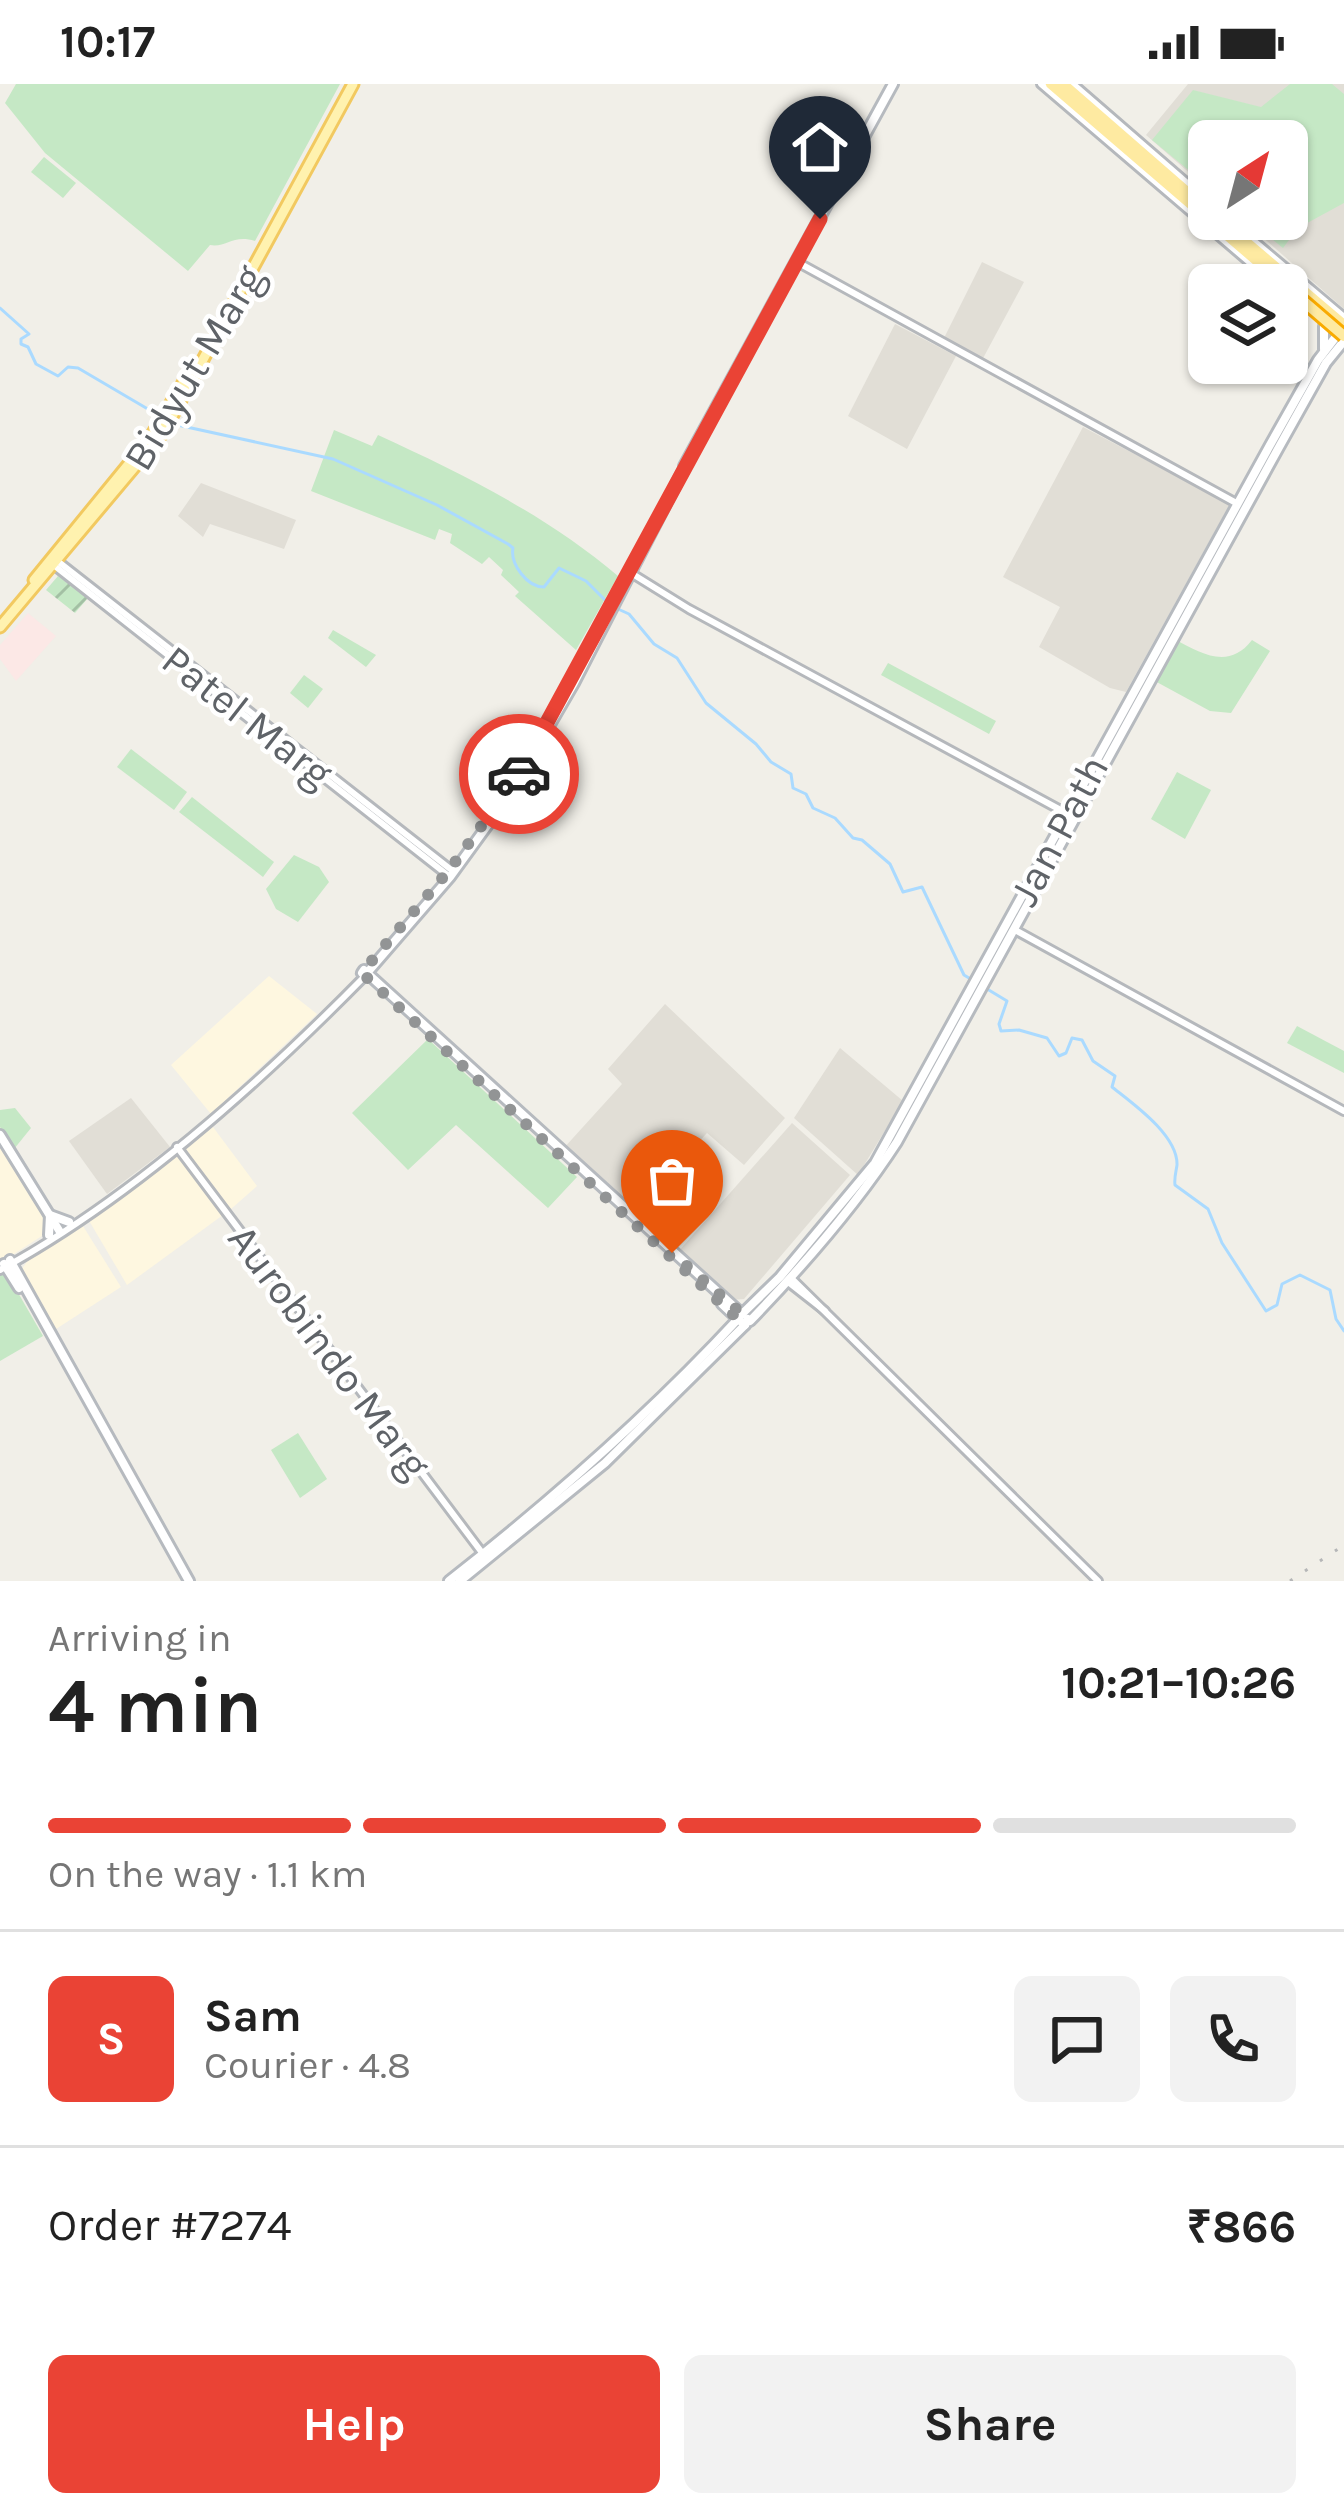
<!DOCTYPE html>
<html lang="en">
<head>
<meta charset="utf-8">
<style>
  body { margin:0; font-family:Karla,sans-serif; background:#f2f2f2; color:#222; height:100vh; display:flex; flex-direction:column; font-size:45px; white-space:nowrap }
  * { box-sizing:border-box; margin:0 }
  p { font-size:39px; color:#767676 }
  .icon { flex:none; width:66px; height:66px; fill:none; stroke:currentColor; stroke-width:2; stroke-linecap:round; stroke-linejoin:round }
  .map { position:relative; height:1497px; overflow:hidden }
  .drawer { display:flex; flex-direction:column; background:#fff; flex:1 }
  .drawer>* { flex:none }
  .needle { width:78px; rotate:36deg }
  .buttons { position:absolute; left:1188px; top:36px; display:grid; gap:24px }
  .buttons a { display:grid; place-items:center; width:120px; height:120px; border-radius:18px; background:#fff; box-shadow:0 3px 9px #0004; font-size:60px }
  .pin { position:absolute; display:grid; place-items:center; width:102px; height:102px; color:#fff; margin:-123px -51px; border-radius:50% 50% 50% 0; rotate:-45deg; box-shadow:0 0 12px #0007 }
  .pin .icon { rotate:45deg }
  .courier { position:absolute; display:grid; place-items:center; width:120px; height:120px; margin:-60px; border:9px solid #ea4335; border-radius:50%; background:#fff; color:#222; box-shadow:0 3px 15px #0007 }
  .overview em { font-style:normal; font-weight:700 }
  .overview div { display:flex; flex-direction:column-reverse }
  .overview { display:flex; align-items:center; justify-content:space-between; height:204px; padding:0 48px }
  h1 { font-size:78px; font-weight:700; line-height:90px }
  .bar { display:grid; grid-template-columns:repeat(4,1fr); gap:18px 12px; align-content:center; height:144px; padding:0 48px }
  .bar i { height:15px; border-radius:9px; background:#e0e0e0 }
  .bar .selected { background:#ea4335 }
  .bar p { grid-column:span 4 }
  .line { display:flex; align-items:center; gap:30px; padding:0 48px; border-top:3px solid #e0e0e0 }
  .line div { flex:1 }
  .round { display:grid; place-items:center; flex:none; width:126px; height:126px; border-radius:18px; background:#f2f2f2 }
  .primary-button { display:flex; gap:24px; margin-top:auto; padding:24px 48px }
  .primary-button a { flex:1; height:138px; border-radius:18px; background:#ea4335; color:#fff; font-size:48px; font-weight:700; line-height:138px; text-align:center }
  .primary-button a+a { background:#f2f2f2; color:#222 }
  .status { display:flex; justify-content:space-between; align-items:center; height:84px; padding:0 60px; background:#fff; direction:ltr }
  .status svg { height:33px; fill:currentColor }
  .map>svg:first-child { display:block }
  .commercial { fill:#fef7e0 }
  .education { fill:#e1ded6 }
  .medical { fill:#fce8e6 }
  .park { fill:#c5e8c5 }
  .garden { fill:url(#garden-furrows) }
  .lines { fill:none; stroke-linecap:round; stroke-linejoin:round }
  .stream { stroke:#aadaff; stroke-width:3 }
  .tertiary-casing { stroke:#b5b8bc; stroke-width:12 }
  .secondary-casing { stroke:#b6babf; stroke-width:14 }
  .primary-casing { stroke:#f2c960; stroke-width:15 }
  .trunk-casing { stroke:#f9ab00; stroke-width:16 }
  .tertiary { stroke:#fff; stroke-width:6 }
  .secondary { stroke:#fff; stroke-width:8 }
  .primary { stroke:#fff2af; stroke-width:9 }
  .trunk { stroke:#feeaa1; stroke-width:10 }
  .rail { stroke:#b6b7b8; stroke-width:3; stroke-dasharray:3 15; stroke-linecap:butt }
  .trunk-bridge-casing { stroke:#f9ab00; stroke-width:16; stroke-linecap:butt }
  .trunk-bridge { stroke:#feeaa1; stroke-width:10 }
  .done { stroke:#929495; stroke-width:12; stroke-dasharray:0 21.6 }
  .route { stroke:#ea4335; stroke-width:15 }
  .labels { text-anchor:middle; stroke-width:9; stroke-linejoin:round; paint-order:stroke }
  .street-label { font-size:42px; fill:#5f6368; stroke:#fff }
</style>
</head>
<body>
<div class="status"><b>10:17</b><svg viewBox="0 0 49 12"><path d="M0 12V9h3v3zM5 12V6h3v6zM10 12V3h3v9zM15 12V0h3v12zM26 1h20v11H26zM47 4h2v5h-2z"/></svg></div>
<div class="map">
<svg width="1344" height="1497" viewBox="0 0 1344 1497">
  <defs>
    <pattern id="garden-furrows" width="10" height="10" patternUnits="userSpaceOnUse" patternTransform="scale(3)"><rect width="10" height="10" fill="#c5e8c5"/><path d="M-1 1l2-2M0 10L10 0M9 11l2-2" fill="none" stroke="#a3c0a4"/></pattern>
  </defs>
  <rect width="100%" height="100%" fill="#f1efe8"/>
  <g class="commercial">
    <path d="M269,892L317,930L211,1030L171,981Z"/>
    <path d="M213,1043L257,1102L231,1125L185,1065Z"/>
    <path d="M0,1064L45,1133L47,1144L45,1150L0,1179Z"/>
    <path d="M177,1071L223,1131L127,1201L88,1135Z"/>
    <path d="M83,1142L121,1203L53,1247L21,1186L29,1175Z"/>
  </g>
  <g class="education">
    <path d="M1188,0H1344V225L1242,135H1287V57H1209V106L1146,51Z"/>
    <path d="M982,178L1024,198L981,278L943,256Z"/>
    <path d="M895,240L956,272L907,365L848,332Z"/>
    <path d="M1083,343L1230,420L1126,608L1110,604L1039,563L1060,523L1003,493Z"/>
    <path d="M201,399L296,436L284,465L210,440L203,453L178,432Z"/>
    <path d="M665,920L785,1034L744,1081L707,1049L633,1129L563,1065L622,1000L608,985Z"/>
    <path d="M840,964L903,1017L858,1091L794,1034Z"/>
    <path d="M131,1014L170,1063L107,1110L69,1057Z"/>
    <path d="M792,1039L850,1091L744,1215L730,1216L676,1170Z"/>
  </g>
  <path class="medical" d="M28,529L56,552L16,597L0,575V561Z"/>
  <g class="park">
    <path d="M16,0H340L255,157C233,150 226,164 210,161L188,187L45,69L5,19Z"/>
    <path d="M1290,0H1332L1344,10V119L1298,144L1283,164L1247,135H1287V57H1209V103L1152,56L1193,6L1261,23Z"/>
    <path d="M44,73L76,99L63,114L31,88Z"/>
    <path d="M334,346L372,362L378,351C463,390 546,431 618,492L576,566L515,512L519,508L501,491L503,486L489,473L482,480L450,459L452,450L439,445L435,456L311,407Z"/>
    <path d="M333,546L376,571L366,583L328,554Z"/>
    <path d="M1174,555C1202,570 1229,586 1252,556L1270,567L1231,629L1210,627L1153,596Z"/>
    <path d="M888,579L996,637L989,650L881,591Z"/>
    <path d="M304,591L323,605L308,624L290,609Z"/>
    <path d="M131,665L187,708L174,726L117,683Z"/>
    <path d="M1177,688L1211,706L1185,755L1151,735Z"/>
    <path d="M192,713L274,778L263,793L179,728Z"/>
    <path d="M294,771L319,783L329,798L298,838L276,825L266,805Z"/>
    <path d="M1297,942L1344,967V989L1287,959Z"/>
    <path d="M428,955L577,1093L548,1124L456,1041L408,1086L352,1029Z"/>
    <path d="M15,1024L31,1044L14,1065L0,1043V1026Z"/>
    <path d="M6,1188L43,1252L0,1277V1191Z"/>
    <path d="M298,1349L327,1395L300,1414L271,1366Z"/>
  </g>
  <path class="garden" d="M58,492L88,514L75,529L46,506Z"/>
  <g class="lines">
    <g class="stream">
      <path d="M0,224L29,250L21,255V260L28,263L36,280L58,292L68,283L78,284L158,331"/>
      <path d="M173,340L333,375L437,421L508,460L513,464C510,480 527,503 544,503L559,484L586,497L606,517"/>
      <path d="M618,525L629,530L654,560L677,574L706,619L756,660L771,678L791,690L793,704L806,710L813,724L835,734L853,754L862,756L890,780L903,808L922,803L964,891L1007,917L999,940L1001,947L1019,946L1047,954L1059,972L1066,969L1072,954L1082,956L1093,977L1115,992L1112,1003C1132,1019 1178,1051 1177,1081C1176,1088 1174,1094 1175,1101L1208,1125L1222,1159L1266,1227L1277,1221L1282,1200L1300,1191L1330,1206L1336,1235L1344,1247"/>
    </g>
    <defs>
      <g id="tertiary">
        <path d="M1041,0L1276,201"/>
        <path d="M1073,0L1209,118"/>
        <path d="M1228,135L1344,233"/>
        <path d="M797,178L1238,420"/>
        <path d="M55,475L454,788"/>
        <path d="M51,479L450,793"/>
        <path d="M631,489L689,525L1068,730"/>
        <path d="M1015,846L1344,1027"/>
        <path d="M177,1063L483,1470"/>
        <path d="M0,1186C131,1115 260,999 365,892"/>
        <path d="M791,1194L1098,1497"/>
        <path d="M788,1198L825,1227"/>
      </g>
      <g id="secondary">
        <path d="M1324,265V242"/>
        <path d="M686,381L574,599L508,713L450,793L367,889L742,1230L738,1235L745,1241L748,1235"/>
        <path d="M684,382L893,0"/>
        <path d="M364,886L367,889L365,892L362,889Z"/>
        <path d="M0,1051L60,1148"/>
        <path d="M49,1151L50,1131L69,1138"/>
        <path d="M10,1176L189,1497"/>
        <path d="M4,1180L19,1204"/>
        <path d="M742,1230L780,1193L875,1079L1270,361L1318,276L1341,246"/>
        <path d="M750,1237C803,1182 855,1123 897,1058L1278,365L1326,279L1344,257"/>
        <path d="M449,1497C552,1416 649,1331 738,1235L722,1220"/>
        <path d="M460,1497L605,1379L745,1241"/>
      </g>
      <g id="primary">
        <path d="M34,496L150,354L195,279"/>
        <path d="M0,543L163,349L353,0"/>
      </g>
      <g id="trunk">
        <path d="M1051,0L1285,201"/>
        <path d="M1063,0L1209,127"/>
        <path d="M1219,135L1344,241"/>
      </g>
    </defs>
    <use href="#tertiary" class="tertiary-casing"/>
    <use href="#secondary" class="secondary-casing"/>
    <use href="#primary" class="primary-casing"/>
    <use href="#trunk" class="trunk-casing"/>
    <use href="#tertiary" class="tertiary"/>
    <use href="#secondary" class="secondary"/>
    <use href="#primary" class="primary"/>
    <use href="#trunk" class="trunk"/>
    <path class="rail" d="M1290,1497L1344,1461"/>
    <defs>
      <path id="trunk-bridge" d="M1287,203L1344,252"/>
    </defs>
    <use href="#trunk-bridge" class="trunk-bridge-casing"/>
    <use href="#trunk-bridge" class="trunk-bridge"/>
  </g>
  <g class="lines">
    <path class="done" d="M519,690L450,785L364,886L365,892L738,1235L742,1230L672,1169"/>
    <path class="route" d="M519,690L820,135"/>
  </g>
  <g class="labels">
    <g class="street-label">
      <text transform="translate(193 283) rotate(-59)" y="15">Bidyut Marg</text>
      <text transform="translate(248 632) rotate(38)" y="15">Patel Marg</text>
      <text transform="translate(1058 746) rotate(-62)" y="15">Jan Path</text>
      <text transform="translate(330 1267) rotate(53)" y="15">Aurobindo Marg</text>
    </g>
  </g>
</svg>
<div class="buttons">
<a><svg class="needle" viewBox="-14 -14 28 28"><path d="M0-13l5 13h-10z" fill="#e53935"/><path d="M0 13l5-13h-10z" fill="#767676"/></svg></a>
<a><svg class="icon" aria-label="layers" viewBox="0 0 24 24"><path d="M12 4l9 5-9 5-9-5zM3 14l9 5 9-5"/></svg></a>
</div>
<div class="pin" style="left:672px;top:1169px;background:#ea580c"><svg class="icon" aria-label="bag" viewBox="0 0 24 24"><path d="M5 8h14l-1 12H6zM9 8a3 3 0 0 1 6 0"/></svg></div>
<div class="pin" style="left:820px;top:135px;background:#1f2937"><svg class="icon" aria-label="home" viewBox="0 0 24 24"><path d="M3 11l9-7 9 7M6 9v11h12V9"/></svg></div>
<div class="courier" style="left:519px;top:690px"><svg class="icon" aria-label="car" viewBox="0 0 24 24"><path d="M5 17H2v-5l4-1 3-4h7l3 4 3 1v5h-3M9 17h6M6 11h13"/><circle cx="7" cy="17" r="2"/><circle cx="17" cy="17" r="2"/></svg></div>
</div>
<section class="drawer">
<div class="overview"><div><h1>4 min</h1><p>Arriving in</p></div><em>10:21–10:26</em></div>
<div class="bar"><i class="selected"></i><i class="selected"></i><i class="selected"></i><i></i><p>On the way · 1.1 km</p></div>
<div class="line" style="height:216px"><b class="round" style="background:#ea4335;color:#fff">S</b><div><b>Sam</b><p>Courier · 4.8</p></div><a class="round"><svg class="icon" aria-label="chat" viewBox="0 0 24 24"><path d="M4 5h16v11H9l-5 4z"/></svg></a><a class="round"><svg class="icon" aria-label="phone" viewBox="0 0 24 24"><path d="M5 4h4l2 5-3 2q2 4 5 5l2-3 5 2v4C11 20 4 13 5 4z"/></svg></a></div>
<div class="line" style="height:156px"><div>Order #7274</div><b>₹866</b></div>
<div class="primary-button"><a>Help</a><a>Share</a></div>
</section>
</body>
</html>
